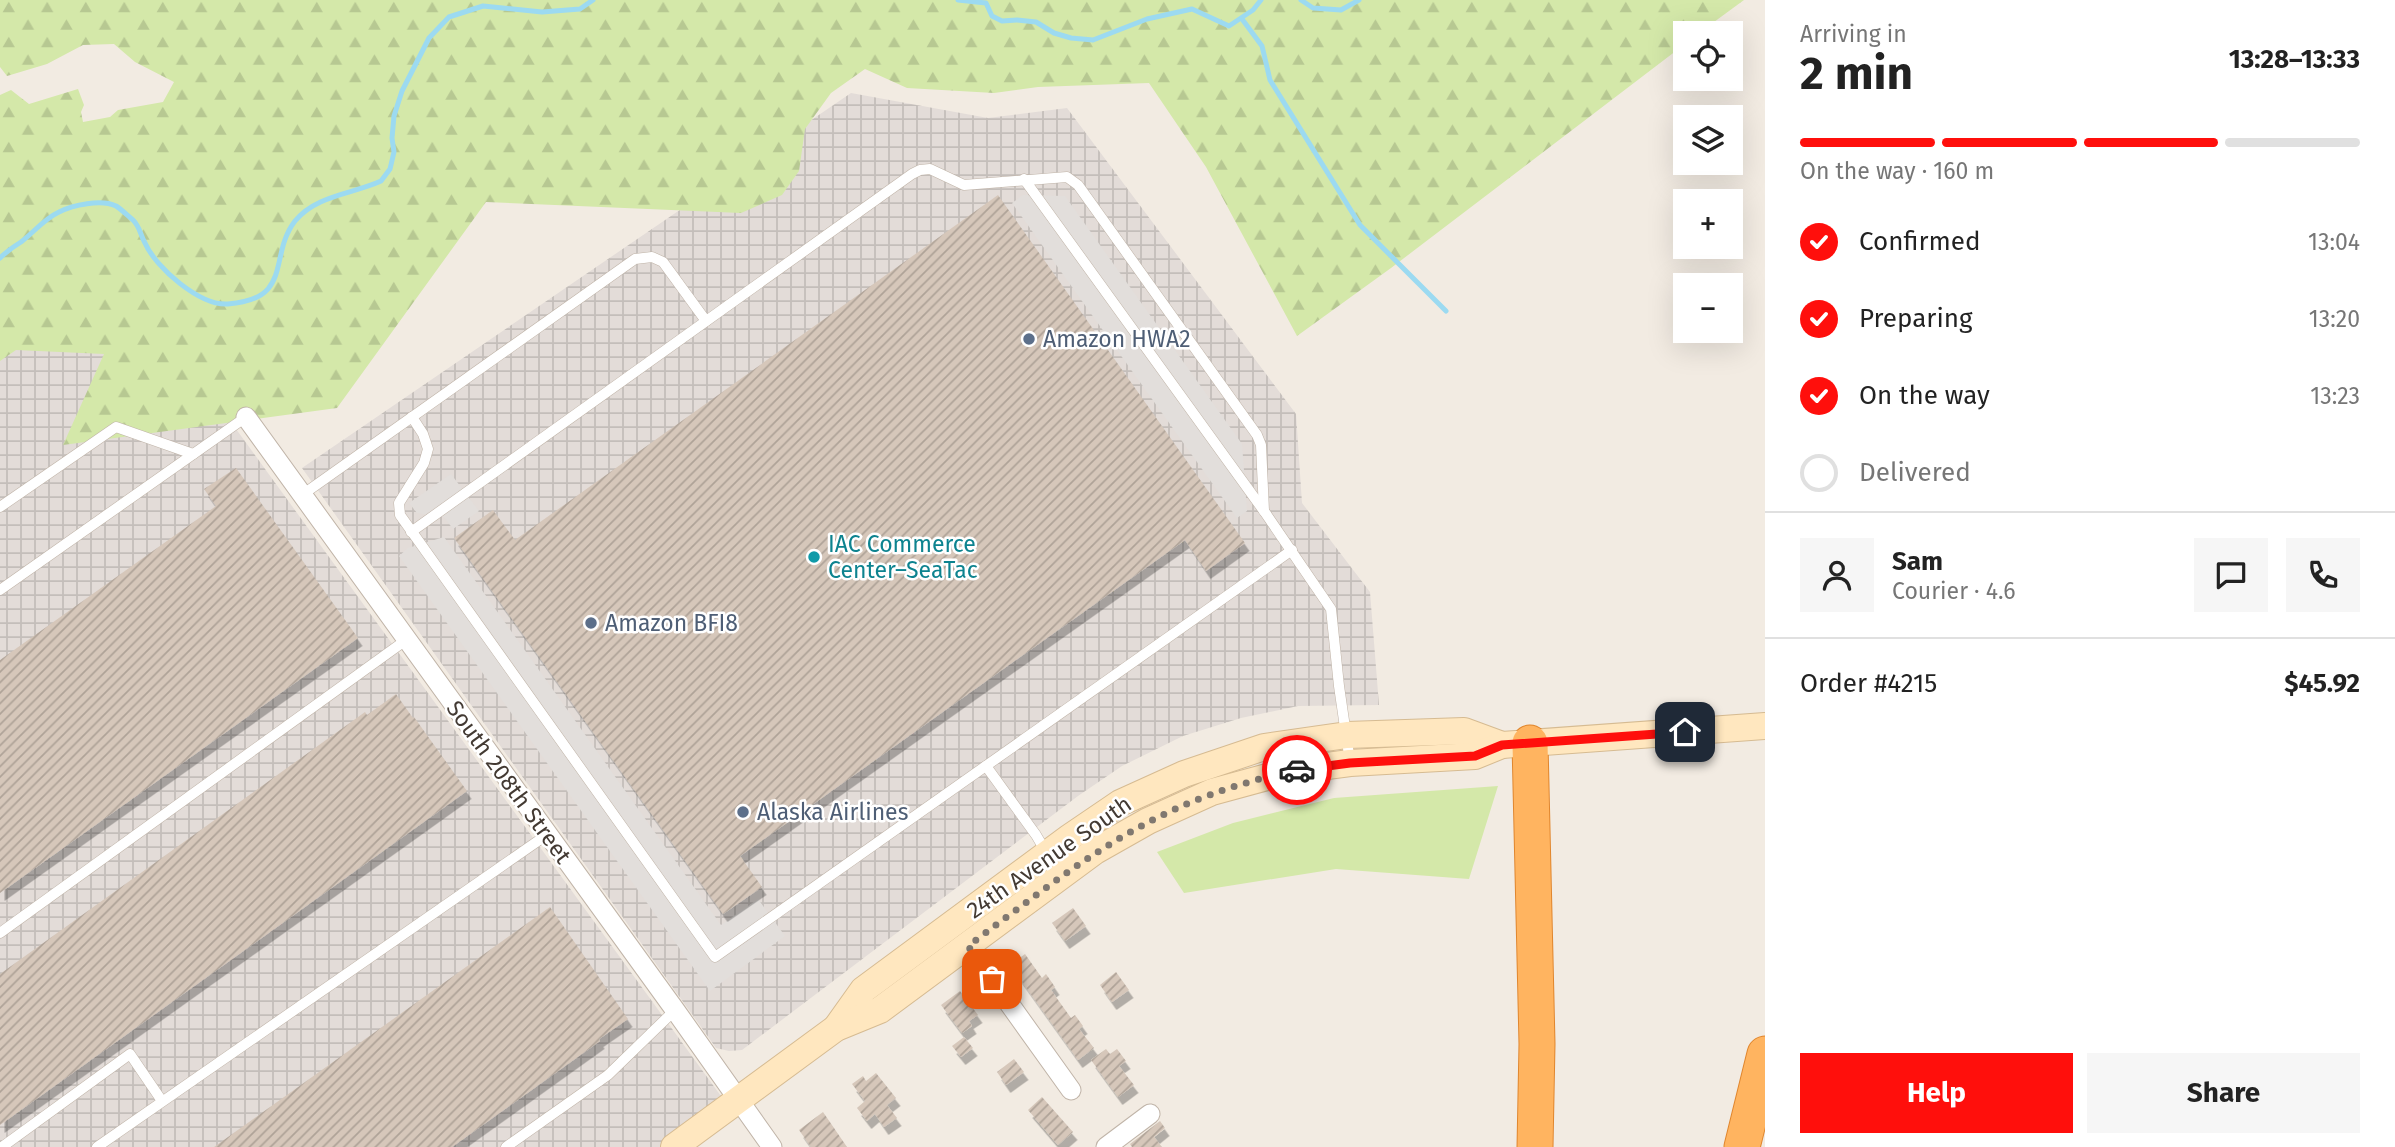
<!DOCTYPE html>
<html lang="en">
<head>
<meta charset="utf-8">
<style>
  body { margin:0; font-family:"Fira Sans",sans-serif; background:#f6f6f6; color:#222; height:100vh; display:flex; flex-direction:column; font-size:26px; white-space:nowrap }
  * { box-sizing:border-box; margin:0 }
  p { font-size:23px; color:#767676 }
  .icon { flex:none; width:38px; height:38px; fill:none; stroke:currentColor; stroke-width:2; stroke-linecap:round; stroke-linejoin:round }
  .map { position:relative; flex:1; overflow:hidden }
  .drawer { display:flex; flex-direction:column; background:#fff; width:630px }
  .drawer>* { flex:none }
  .fabs { position:absolute; left:1673px; top:21px; display:grid; gap:14px }
  .fabs a { display:grid; place-items:center; width:70px; height:70px; border-radius:0px; background:#fff; box-shadow:0 7px 28px #0002; font-size:35px }
  .pin { position:absolute; display:grid; place-items:center; width:60px; height:60px; color:#fff; margin:-30px; border-radius:14px; box-shadow:0 4px 10px #0006 }
  .courier { position:absolute; display:grid; place-items:center; width:70px; height:70px; margin:-35px; border:5px solid #ff0f0c; border-radius:50%; background:#fff; color:#222; box-shadow:0 2px 9px #0007 }
  .summary em { font-style:normal; font-weight:700 }
  .summary div { display:flex; flex-direction:column-reverse }
  .summary { display:flex; align-items:center; justify-content:space-between; height:119px; padding:0 35px }
  h1 { font-size:46px; font-weight:700; line-height:52px }
  .bar { display:grid; grid-template-columns:repeat(4,1fr); gap:10px 7px; align-content:center; height:84px; padding:0 35px }
  .bar i { height:9px; border-radius:5px; background:#e0e0e0 }
  .bar .active { background:#ff0f0c }
  .bar p { grid-column:span 4 }
  .line { display:flex; align-items:center; gap:18px; padding:0 35px; border-top:2px solid #e0e0e0 }
  .line div { flex:1 }
  .round { display:grid; place-items:center; flex:none; width:74px; height:74px; border-radius:0px; background:#f6f6f6 }
  ol { padding:0 35px; list-style:none }
  li { display:flex; align-items:center; gap:21px; height:77px }
  li p { margin-inline-start:auto }
  li .icon { padding:7px; border-radius:50%; background:#ff0f0c; color:#fff; stroke-width:4 }
  li:last-child { color:#767676 }
  li i { width:38px; height:38px; border:4px solid #e0e0e0; border-radius:50% }
  .button { display:flex; gap:14px; margin-top:auto; padding:14px 35px }
  .button a { flex:1; height:80px; border-radius:0px; background:#ff0f0c; color:#fff; font-size:28px; font-weight:700; line-height:80px; text-align:center }
  .button a+a { background:#f6f6f6; color:#222 }
  main { display:flex; flex:1; min-height:0 }
  .map>svg:first-child { display:block }
  .industrial { fill:url(#industrial-grid) }
  .green { fill:#d4e8a9 }
  .forest { fill:url(#forest-firs) }
  .parking { fill:#e2dedb }
  .lines { fill:none; stroke-linecap:round; stroke-linejoin:round }
  .stream { stroke:#9cdaf1; stroke-width:5 }
  .building { fill:url(#building-hatch); filter:url(#shadow) }
  .lane-casing { stroke:#c0b4a8; stroke-width:11 }
  .street-casing { stroke:#c0b4a8; stroke-width:21 }
  .secondary-casing { stroke:#d6bb92; stroke-width:28 }
  .highway-casing { stroke:#e0862e; stroke-width:37 }
  .lane { stroke:#fff; stroke-width:10 }
  .street { stroke:#fff; stroke-width:19 }
  .secondary { stroke:#ffe7bf; stroke-width:26 }
  .highway { stroke:#ffb460; stroke-width:35 }
  .done { stroke:#807870; stroke-width:7; stroke-dasharray:0 12.6 }
  .route { stroke:#ff0f0c; stroke-width:9 }
  .service-dot { fill:#5c6f8a; stroke:#fff; stroke-width:2.5 }
  .culture-dot { fill:#0f9aa8; stroke:#fff; stroke-width:2.5 }
  .labels { text-anchor:middle; stroke-width:5; stroke-linejoin:round; paint-order:stroke }
  .service-label { font-size:23px; fill:#4e5e75; stroke:#fff; text-anchor:start }
  .culture-label { font-size:23px; fill:#0d838f; stroke:#fff; text-anchor:start }
  .street-label { font-size:23px; fill:#433a33; stroke:#fff }
</style>
</head>
<body>
<main>
<div class="map">
<svg width="1765" height="1147" viewBox="0 0 1765 1147">
  <defs>
    <pattern id="industrial-grid" width="8" height="8" patternUnits="userSpaceOnUse" patternTransform="scale(1.75)"><rect width="8" height="8" fill="#e3dcd8"/><path d="M0 4h8M4 0v8" fill="none" stroke="#c4beba"/></pattern>
    <pattern id="forest-firs" width="22" height="20" patternUnits="userSpaceOnUse" patternTransform="scale(1.75)"><rect width="22" height="20" fill="#d4e8a9"/><path d="M5 1l3.5 6h-7zM16 11l3.5 6h-7z" fill="#b7c892"/></pattern>
    <pattern id="building-hatch" width="6" height="6" patternUnits="userSpaceOnUse" patternTransform="scale(1.75)"><rect width="6" height="6" fill="#d6c7ba"/><path d="M-1 1l2-2M0 6l6-6M5 7l2-2" fill="none" stroke="#afa398"/></pattern>
    <filter id="shadow"><feDropShadow dx="4.5" dy="8" stdDeviation="0" flood-color="#0004"/></filter>
  </defs>
  <rect width="100%" height="100%" fill="#f2ebe2"/>
  <g class="industrial">
    <path d="M851,93L988,118L1067,108L1296,414L1302,503L1370,592L1379,705L1298,706L1241,718L1183,736L1122,766L1078,796L742,1050L729,1051L716,1048L302,468Z"/>
    <path d="M92,231L726,1103L663,1147H0V294Z"/>
  </g>
  <path class="green" d="M1498,786L1469,879L1336,869L1184,893L1157,852L1233,823L1334,798Z"/>
  <path class="forest" d="M0,0H1744L1699,33H1685V44L1391,268L1297,336L1206,167L1149,83L1038,87L994,93L907,88L865,69L831,93L805,129L799,171L782,195L741,213L486,202L337,408L63,445L104,354L16,350L0,361V95L11,90L29,104L78,89L84,105L81,112L83,122L110,117L118,110L163,102L174,82L135,62L114,44L83,45L47,64L7,76L0,67Z"/>
  <g class="parking">
    <path d="M1023,195L1065,196L1242,444L1247,511L1237,518L1012,203Z"/>
    <path d="M451,474L479,511L453,529L444,517L417,513L409,503Z"/>
    <path d="M444,537L721,925L758,899L785,936L710,991L399,556L408,548Z"/>
  </g>
  <g class="lines">
    <g class="stream">
      <path d="M958,0L986,3L992,16L1002,21L1017,20L1036,22L1054,33L1071,38L1093,40L1147,19L1192,9L1229,26L1253,10L1261,0"/>
      <path d="M1301,0L1313,8L1341,10L1359,0"/>
      <path d="M1242,19L1262,46L1270,80L1360,225L1446,311"/>
      <path d="M0,258C7,251 13,247 21,242C34,232 44,219 59,212C73,205 101,199 116,206C121,209 128,216 133,220C140,227 140,234 145,243C156,268 200,306 228,304C294,299 268,256 295,221C316,195 353,194 381,181L390,169L394,152L392,138L394,116L402,91L429,38L449,17L483,6L542,12L580,9L593,0"/>
    </g>
  </g>
  <g class="building">
    <path d="M998,195L1245,543L1206,571L1185,540L740,856L762,887L723,914L454,538L493,510L515,540Z"/>
    <path d="M236,468L358,638L0,893V660L216,506L204,489Z"/>
    <path d="M396,694L413,718L414,717L467,791L0,1125V974L365,712L367,715Z"/>
    <path d="M550,907L628,1019L599,1039L600,1041L452,1147H214Z"/>
    <path d="M1073,908L1086,926L1065,941L1052,923Z"/>
    <path d="M1025,954L1042,978L1046,974L1055,987L1051,990L1071,1018L1075,1015L1083,1026L1079,1029L1094,1048L1078,1060L1010,965Z"/>
    <path d="M1116,972L1129,990L1112,1002L1100,985Z"/>
    <path d="M960,991L978,1015L969,1021L972,1026L962,1033L941,1005Z"/>
    <path d="M964,1037L973,1048L961,1057L952,1046Z"/>
    <path d="M1106,1049L1110,1054L1117,1049L1126,1061L1119,1066L1134,1085L1118,1097L1091,1060Z"/>
    <path d="M1014,1059L1024,1072L1006,1085L997,1072Z"/>
    <path d="M876,1073L896,1098L887,1105L897,1118L884,1127L875,1114L867,1121L857,1108L865,1101L852,1084L863,1076L866,1081Z"/>
    <path d="M1042,1097L1073,1132L1058,1145L1028,1110Z"/>
    <path d="M823,1112L847,1147H811L799,1130Z"/>
    <path d="M1160,1121L1165,1128L1154,1137L1162,1147H1132L1130,1144Z"/>
  </g>
  <g class="lines">
    <defs>
      <g id="lane">
        <path d="M1024,179L1264,511L1331,609L1339,686L1350,762"/>
        <path d="M412,417L423,434L428,449L424,463L399,503L400,515L715,957L1292,550"/>
        <path d="M302,495L635,259L652,257L663,262L706,321"/>
        <path d="M0,507L116,427L193,454"/>
        <path d="M411,532L912,174L920,170L930,169L964,185L1067,177L1078,185L1257,435L1261,445L1264,511"/>
        <path d="M0,590L246,417"/>
        <path d="M986,766L1036,835L1046,852"/>
        <path d="M0,933L406,640"/>
        <path d="M2,1147L130,1054L162,1101"/>
        <path d="M97,1147L548,834"/>
        <path d="M506,1147L608,1075L675,1010"/>
      </g>
      <g id="street">
        <path d="M246,417L675,1010L772,1147"/>
        <path d="M968,946L1071,1090"/>
        <path d="M1106,1147L1150,1114"/>
      </g>
      <g id="secondary">
        <path d="M836,1028L863,990L1070,837L1120,803L1184,774L1264,747L1347,735L1464,731L1502,745"/>
        <path d="M674,1147L836,1028L880,1010L1095,851L1148,821L1212,792L1289,771L1350,763L1475,756L1502,745L1765,726"/>
      </g>
      <g id="highway">
        <path d="M1530,743L1537,1044L1535,1147"/>
        <path d="M1742,1147L1765,1054"/>
      </g>
    </defs>
    <use href="#lane" class="lane-casing"/>
    <use href="#street" class="street-casing"/>
    <use href="#secondary" class="secondary-casing"/>
    <use href="#highway" class="highway-casing"/>
    <use href="#lane" class="lane"/>
    <use href="#street" class="street"/>
    <use href="#secondary" class="secondary"/>
    <use href="#highway" class="highway"/>
  </g>
  <g class="lines">
    <path class="done" d="M992,979L968,946C1061,877 1136,813 1250,782C1266,777 1281,772 1297,770"/>
    <path class="route" d="M1297,770L1350,763L1475,756L1502,745L1685,732"/>
  </g>
  <g class="service-dot">
    <circle cx="1029" cy="339" r="7"/>
    <circle cx="591" cy="623" r="7"/>
    <circle cx="743" cy="812" r="7"/>
  </g>
  <circle class="culture-dot" cx="814" cy="557" r="7"/>
  <g class="labels">
    <g class="service-label">
      <text x="1043" y="347">Amazon HWA2</text>
      <text x="605" y="631">Amazon BFI8</text>
      <text x="757" y="820">Alaska Airlines</text>
    </g>
    <g class="culture-label">
      <text x="828" y="552">IAC Commerce<tspan x="828" dy="26">Center–SeaTac</tspan></text>
    </g>
    <g class="street-label">
      <text transform="translate(509 782) rotate(54)" y="8">South 208th Street</text>
      <text transform="translate(1049 857) rotate(-35)" y="8">24th Avenue South</text>
    </g>
  </g>
</svg>
<div class="fabs">
<a><svg class="icon" aria-label="locate" viewBox="0 0 24 24"><circle cx="12" cy="12" r="6"/><path d="M12 2v4M12 18v4M2 12h4M18 12h4"/></svg></a>
<a><svg class="icon" aria-label="layers" viewBox="0 0 24 24"><path d="M12 4l9 5-9 5-9-5zM3 14l9 5 9-5"/></svg></a>
<a>+</a>
<a>−</a>
</div>
<div class="pin" style="left:992px;top:979px;background:#ea580c"><svg class="icon" aria-label="bag" viewBox="0 0 24 24"><path d="M5 8h14l-1 12H6zM9 8a3 3 0 0 1 6 0"/></svg></div>
<div class="pin" style="left:1685px;top:732px;background:#1f2937"><svg class="icon" aria-label="home" viewBox="0 0 24 24"><path d="M3 11l9-7 9 7M6 9v11h12V9"/></svg></div>
<div class="courier" style="left:1297px;top:770px"><svg class="icon" aria-label="car" viewBox="0 0 24 24"><path d="M5 17H2v-5l4-1 3-4h7l3 4 3 1v5h-3M9 17h6M6 11h13"/><circle cx="7" cy="17" r="2"/><circle cx="17" cy="17" r="2"/></svg></div>
</div>
<section class="drawer">
<div class="summary"><div><h1>2 min</h1><p>Arriving in</p></div><em>13:28–13:33</em></div>
<div class="bar"><i class="active"></i><i class="active"></i><i class="active"></i><i></i><p>On the way · 160 m</p></div>
<ol>
<li><svg class="icon" aria-label="check" viewBox="0 0 24 24"><path d="M5 12l5 5 9-10"/></svg>Confirmed<p>13:04</p></li>
<li><svg class="icon" aria-label="check" viewBox="0 0 24 24"><path d="M5 12l5 5 9-10"/></svg>Preparing<p>13:20</p></li>
<li><svg class="icon" aria-label="check" viewBox="0 0 24 24"><path d="M5 12l5 5 9-10"/></svg>On the way<p>13:23</p></li>
<li><i></i>Delivered</li>
</ol>
<div class="line" style="height:126px"><a class="round"><svg class="icon" aria-label="person" viewBox="0 0 24 24"><circle cx="12" cy="8" r="4"/><path d="M4 21q1-7 8-7t8 7"/></svg></a><div><b>Sam</b><p>Courier · 4.6</p></div><a class="round"><svg class="icon" aria-label="chat" viewBox="0 0 24 24"><path d="M4 5h16v11H9l-5 4z"/></svg></a><a class="round"><svg class="icon" aria-label="phone" viewBox="0 0 24 24"><path d="M5 4h4l2 5-3 2q2 4 5 5l2-3 5 2v4C11 20 4 13 5 4z"/></svg></a></div>
<div class="line" style="height:91px"><div>Order #4215</div><b>$45.92</b></div>
<div class="button"><a>Help</a><a>Share</a></div>
</section>
</main>
</body>
</html>
